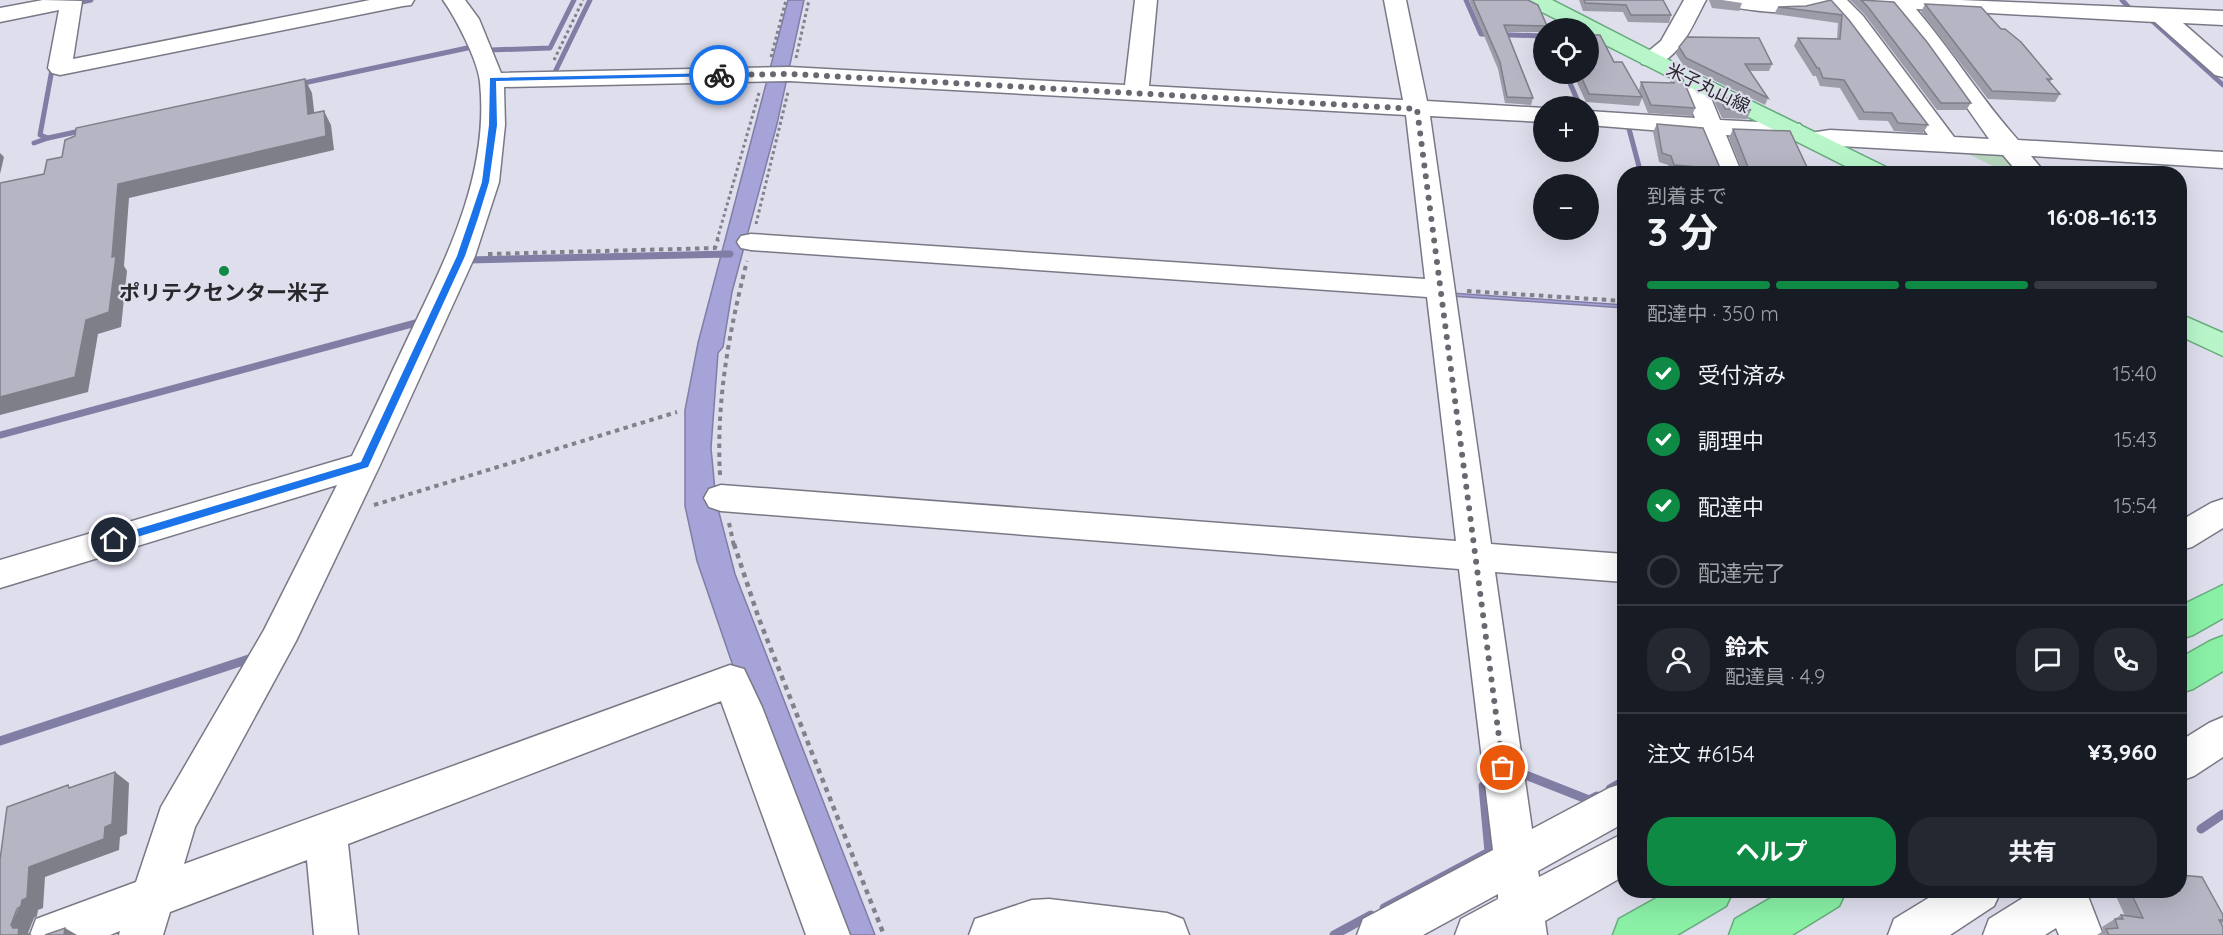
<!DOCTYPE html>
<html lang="ja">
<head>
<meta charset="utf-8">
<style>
  body { margin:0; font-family:Quicksand,"Noto Sans JP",sans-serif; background:#242831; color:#f1f3f6; height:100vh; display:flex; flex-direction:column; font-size:22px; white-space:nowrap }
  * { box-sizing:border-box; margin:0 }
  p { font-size:20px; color:#9ea1a6 }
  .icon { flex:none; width:33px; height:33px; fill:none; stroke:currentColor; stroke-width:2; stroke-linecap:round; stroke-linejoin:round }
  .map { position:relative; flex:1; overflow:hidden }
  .panel { position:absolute; left:1617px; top:166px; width:570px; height:732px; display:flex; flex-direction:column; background:#171b24; border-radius:24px; box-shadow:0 6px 24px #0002 }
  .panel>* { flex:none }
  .controls { position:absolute; left:1533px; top:18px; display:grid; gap:12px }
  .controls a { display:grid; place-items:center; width:66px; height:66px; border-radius:50%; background:#171b24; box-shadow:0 6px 24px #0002; font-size:30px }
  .pin { position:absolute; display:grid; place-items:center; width:51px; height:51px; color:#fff; margin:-26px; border:3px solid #fff; border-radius:50%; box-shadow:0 2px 6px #0007 }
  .courier { position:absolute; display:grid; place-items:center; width:60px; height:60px; margin:-30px; border:4px solid #1a73e8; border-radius:50%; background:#fff; color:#222; box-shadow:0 2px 8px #0007 }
  .head em { font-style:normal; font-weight:700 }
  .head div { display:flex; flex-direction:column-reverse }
  .head { display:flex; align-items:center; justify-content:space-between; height:102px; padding:0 30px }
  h1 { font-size:39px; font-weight:700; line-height:45px }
  .bar { display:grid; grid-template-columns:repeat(4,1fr); gap:9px 6px; align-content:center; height:72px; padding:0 30px }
  .bar i { height:8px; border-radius:4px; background:#363941 }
  .bar .selected { background:#0e8a45 }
  .bar p { grid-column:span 4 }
  .line { display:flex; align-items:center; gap:15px; padding:0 30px; border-top:2px solid #363941 }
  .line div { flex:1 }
  .round { display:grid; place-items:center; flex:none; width:63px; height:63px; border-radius:24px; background:#242831 }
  ol { padding:0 30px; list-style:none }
  li { display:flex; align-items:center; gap:18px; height:66px }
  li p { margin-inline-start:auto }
  li .icon { padding:6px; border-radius:50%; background:#0e8a45; color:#fff; stroke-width:4 }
  li:last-child { color:#9ea1a6 }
  li i { width:33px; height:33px; border:3px solid #363941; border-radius:50% }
  .button { display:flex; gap:12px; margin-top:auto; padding:12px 30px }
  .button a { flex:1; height:69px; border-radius:24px; background:#0e8a45; color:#fff; font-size:24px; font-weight:700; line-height:69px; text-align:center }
  .button a+a { background:#242831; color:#f1f3f6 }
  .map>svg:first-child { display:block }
  .green { fill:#b9d7bf }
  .water { fill:#a5a3d8; stroke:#807ea5; stroke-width:1.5 }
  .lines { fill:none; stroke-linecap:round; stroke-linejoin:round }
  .stream-far2 { stroke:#807ea5; stroke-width:5 }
  .stream-far1 { stroke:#807ea5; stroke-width:7 }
  .stream { stroke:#807ea5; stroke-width:9 }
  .minor-casing { stroke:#797986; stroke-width:3 }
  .major-casing { stroke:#67aa7c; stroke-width:3 }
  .highway-casing { stroke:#67aa7c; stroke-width:3 }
  .path-far2 { stroke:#81818b; stroke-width:3; stroke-dasharray:3 3; stroke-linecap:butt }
  .path-far1 { stroke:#81818b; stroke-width:4; stroke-dasharray:4.5 4.5; stroke-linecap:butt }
  .path { stroke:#81818b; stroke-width:4.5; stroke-dasharray:5 5; stroke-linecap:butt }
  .minor { fill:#fff; fill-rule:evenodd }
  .major { fill:#b8f6ca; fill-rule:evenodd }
  .highway { fill:#89f0a6; fill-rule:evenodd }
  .wall { fill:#9d9ca9 }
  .shaded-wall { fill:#7f7f89 }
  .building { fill:#b6b5c4; stroke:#7f7f89; stroke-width:1.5 }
  .route { fill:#1a73e8 }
  .done { stroke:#686870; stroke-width:6; stroke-dasharray:0 10.8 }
  .poi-dot { fill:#0e8a45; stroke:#dedeed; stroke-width:2 }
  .labels { text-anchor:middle; stroke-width:4.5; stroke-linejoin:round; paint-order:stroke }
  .far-street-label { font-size:18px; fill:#28282d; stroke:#dedeed }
  .poi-label { font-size:21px; font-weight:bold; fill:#28282d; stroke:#dedeed }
</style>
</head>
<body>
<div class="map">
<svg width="2223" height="935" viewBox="0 0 2223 935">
  <rect width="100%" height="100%" fill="#dedeed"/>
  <path class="green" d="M1954,147L2010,150L2029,174H2009Z"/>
  <g class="water">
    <path d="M788,0H804L777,124L732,292L723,347L718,353L711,448L716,501L735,574L875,935H836L732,663L697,561L685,506V410L698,343Z"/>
    <path d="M1451,293L1624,305V308L1451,296Z"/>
  </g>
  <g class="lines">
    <g class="stream-far2">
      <path d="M1466,0L1481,34L1544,36"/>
      <path d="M2122,0L2131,10"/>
      <path d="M77,3L91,0"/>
      <path d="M2149,18L2223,85"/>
      <path d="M490,50L550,48L574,0"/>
      <path d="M555,72L590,0"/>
      <path d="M1566,74L1580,106"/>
      <path d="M299,84L472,47"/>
      <path d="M1628,125L1641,174"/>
      <path d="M48,138L85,130"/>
      <path d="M34,143L48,138L40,135L53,64"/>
    </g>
    <g class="stream-far1">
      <path d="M468,260L730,254"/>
      <path d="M0,435L423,321"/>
    </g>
    <g class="stream">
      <path d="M0,741L255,657"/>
      <path d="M1518,772L1589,800L1597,796"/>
      <path d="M1610,789L1624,781"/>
      <path d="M2201,829L2223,814"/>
      <path d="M1384,908L1489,852L1483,786"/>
      <path d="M1334,935L1371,915"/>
    </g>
    <defs>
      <g id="minor">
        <path d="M43,0L82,1L73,59L370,0H414L411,5L403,6L60,75L52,73L48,68L59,10L0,22V8Z"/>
        <path d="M443,0H465L479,19L501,73L789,67L1125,85L1135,0H1157L1149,86L1403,100L1384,0H1406L1427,101L1544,108V122L1430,116L1491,544L1624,554V582L1495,572L1532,829L1609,788L1624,783V823L1538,871L1539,877L1624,833V876L1545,921L1547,935H1455L1461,919L1498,899V894L1423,935H1357L1363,919L1493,850L1459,569L721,511L709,507L704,498L709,489L721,485L1456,541L1427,297L751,250L741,248L737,242L741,236L751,234L1425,279L1406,115L789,81L504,87L505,125L499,182L475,256L380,465L296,641L195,827L184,864L730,665L744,669L762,707L850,935H806L721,701L348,844L358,935H314L307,860L170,912L163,935H119L120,931L110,935H30L36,919L136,882L161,807L264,630L337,485L0,588V560L352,456C373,413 393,369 414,325C451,249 489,169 480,82C478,61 456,18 443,0Z"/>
        <path d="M1684,0H1706C1693,23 1676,72 1642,64L1639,59L1661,41Z"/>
        <path d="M1712,0H1847L1863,16L1954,137L1989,139L1925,48L1891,7L1870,5L1867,0H1960L2223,11V25L2183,23L2223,58V77L2215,75L2155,22L1916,9C1952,51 1981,99 2018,140L2223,152V168L2031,156L2046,174H2019L2003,155L1803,144L1800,139L1803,134L1830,130L1928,135L1847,26L1828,5C1794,18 1758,11 1723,6L1715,5Z"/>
        <path d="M1692,74L1700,76L1704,81L1720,120L1800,124L1803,129L1800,134L1780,139L1726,135L1742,174H1716L1701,134L1588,125V111L1695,118L1680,81L1684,76Z"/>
        <path d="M2223,499V528L2192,547L2180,550V521L2211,503Z"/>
        <path d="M2223,717V757L2194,776L2180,781V741L2209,723Z"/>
        <path d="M1940,891H2001L1994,906L1950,935H1888L1894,919Z"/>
        <path d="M2034,891H2086L2103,935H2059L2056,928L2045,935H1983L1989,919Z"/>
        <path d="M1049,899L1167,913L1183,919L1189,935H969L975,919L1032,900Z"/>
      </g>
      <g id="major">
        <path d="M1525,0H1552L1700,76L1890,169L1894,174H1861L1588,36V28H1574L1528,5Z"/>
        <path d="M2180,314L2223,333V356L2180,336Z"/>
      </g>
      <g id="highway">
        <path d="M2223,585V618L2193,635L2180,639V606Z"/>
        <path d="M2223,636V671L2193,689L2180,693V658L2210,641Z"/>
        <path d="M1669,891H1733L1726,906L1677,935H1613L1619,919Z"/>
        <path d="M1783,891H1846L1839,906L1792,935H1729L1735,919Z"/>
      </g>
    </defs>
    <use href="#minor" class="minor-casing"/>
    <use href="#major" class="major-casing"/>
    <use href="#highway" class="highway-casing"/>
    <g class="path-far2">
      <path d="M771,57L786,0"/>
      <path d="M796,58L809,0"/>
      <path d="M554,60L583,0"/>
      <path d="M756,224L788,92"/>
      <path d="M717,240L759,93"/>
    </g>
    <g class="path-far1">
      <path d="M488,254L715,248L718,239"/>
      <path d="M1467,291L1624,301"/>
      <path d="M720,475C716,401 729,332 747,261"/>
      <path d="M374,505L677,412"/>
      <path d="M729,523L734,546"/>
    </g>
    <path class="path" d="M734,544L759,619L884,935"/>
    <use href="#minor" class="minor"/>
    <use href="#major" class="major"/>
    <use href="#highway" class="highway"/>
  </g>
  <g class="wall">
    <path d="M1469,0H1528L1547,26L1546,28H1544V32H1507L1533,98L1531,105L1505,103L1498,69Z"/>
    <path d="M1579,0H1663L1671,15L1669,23L1628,22L1623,12L1583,11Z"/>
    <path d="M1709,0H1722L1742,3L1739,11L1712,8Z"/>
    <path d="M1831,0L1928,125L1923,133L1894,131L1888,121L1859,120L1840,88L1820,86L1816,76H1813L1794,46L1798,38L1837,39L1838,23L1774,14L1778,7L1806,6Z"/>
    <path d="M1850,0H1874L1971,103L1966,110H1937L1865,15Z"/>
    <path d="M1925,4L2001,29L2052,79L2050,82L2060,94L2055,102L1988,99L1921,12Z"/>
    <path d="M1679,47L1772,64L1769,71H1750L1768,98L1765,105L1683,65L1676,54Z"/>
    <path d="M1614,62L1640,94L1639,90L1641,82L1670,83L1673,75L1695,108L1692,116L1648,113L1642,98L1639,106L1586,102L1573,74H1588Z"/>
    <path d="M1719,94L1751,110L1747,119L1722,118L1715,103Z"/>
    <path d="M1657,124L1720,168L1741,167L1729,138L1733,129L1807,167L1873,174H1670L1668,165L1659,162L1653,132Z"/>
    <path d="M2115,891H2180L2223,915V923L2221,924L2223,935H2097L2103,931L2102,927L2121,915L2125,916L2114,892Z"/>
  </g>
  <g class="shaded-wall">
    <path d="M305,79L312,93L316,128L308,114Z"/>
    <path d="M324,111L331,125L334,150L129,198L124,266L127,271L121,327L98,334L88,392L0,415V397L86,320L112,257L118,184Z"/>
    <path d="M0,153L4,157L0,174Z"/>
    <path d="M115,772L129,783L127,834L120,837L119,850L45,877L43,908L38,910L37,916L34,918L28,933L32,935H18L11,925L22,900L29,867L105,827Z"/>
    <path d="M65,928L77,935H64Z"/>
  </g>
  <g class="building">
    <path d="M1473,0H1528L1538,5L1547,26L1504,25L1533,98L1507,97L1500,62Z"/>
    <path d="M1584,0H1663L1671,15H1631L1626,5L1585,3Z"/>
    <path d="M1831,0L1849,20L1928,125L1898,123L1892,113L1864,112L1844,80L1823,78L1819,68H1817L1798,38L1840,39L1842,15L1778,7L1806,6Z"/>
    <path d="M1861,0L1894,2L1927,42L1971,103H1941L1868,7Z"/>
    <path d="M1925,4L1981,7L2001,29H2005L2021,42L2052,79H2047L2060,94L1992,91Z"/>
    <path d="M1588,35H1600L1614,62H1622L1642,97L1589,94L1580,74H1588Z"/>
    <path d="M1687,37L1759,38L1772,64H1745L1768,98L1686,58L1679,47Z"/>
    <path d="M1673,75L1682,77L1695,108L1651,105L1641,82L1674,83Z"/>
    <path d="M305,79L308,114L324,111L326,136L118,184L112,257L116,256L109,312L86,320L75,377L0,397V183L44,174L47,160L62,157L65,140L75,136L76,128Z"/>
    <path d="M1719,94L1751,110L1725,109Z"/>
    <path d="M1657,124L1703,128L1720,168L1748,167L1733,129L1790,131L1807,167L1872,172L1873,174H1745L1744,171L1674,165L1671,156L1662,153Z"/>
    <path d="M115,772L112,824L105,827L104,839L29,867L27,898L22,900L21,906L17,909L11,925L13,928H19L18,935H0V860L7,807L68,785L69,788Z"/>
    <path d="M2180,875L2202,877L2223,915V920H2219L2223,927V935H2109L2106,929L2118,928L2115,919H2123L2121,915L2143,918L2130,891H2180Z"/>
    <path d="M65,928L64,935H45Z"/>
  </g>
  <path class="route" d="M719,73L722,76L496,81L497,125L489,182L478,218L465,256L368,467L114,544L110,542L109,540L114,536L361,462L457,256L470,218L482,182L489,125L490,78Z"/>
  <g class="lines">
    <path class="done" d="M719,75L792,74L1417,109L1503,768"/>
  </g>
  <circle class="poi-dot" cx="224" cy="271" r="6"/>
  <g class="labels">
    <g class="far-street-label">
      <text transform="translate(1708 88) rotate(26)" y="6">米子丸山線</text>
    </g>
    <g class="poi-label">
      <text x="224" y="300">ポリテクセンター米子</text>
    </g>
  </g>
</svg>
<div class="controls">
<a><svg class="icon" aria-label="locate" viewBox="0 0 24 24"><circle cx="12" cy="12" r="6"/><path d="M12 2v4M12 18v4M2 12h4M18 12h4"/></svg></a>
<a>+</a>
<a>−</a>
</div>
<div class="pin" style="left:1503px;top:768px;background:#ea580c"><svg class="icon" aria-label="bag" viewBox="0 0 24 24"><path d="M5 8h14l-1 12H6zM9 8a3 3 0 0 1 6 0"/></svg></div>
<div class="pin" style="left:114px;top:540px;background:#1f2937"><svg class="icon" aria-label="home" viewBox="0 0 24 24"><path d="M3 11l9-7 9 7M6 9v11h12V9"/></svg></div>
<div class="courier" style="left:719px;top:75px"><svg class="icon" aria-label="bike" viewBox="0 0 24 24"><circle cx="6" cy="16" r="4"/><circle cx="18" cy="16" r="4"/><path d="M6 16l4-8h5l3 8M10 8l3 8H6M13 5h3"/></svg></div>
<section class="panel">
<div class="head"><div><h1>3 分</h1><p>到着まで</p></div><em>16:08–16:13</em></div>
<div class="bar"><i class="selected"></i><i class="selected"></i><i class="selected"></i><i></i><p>配達中 · 350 m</p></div>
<ol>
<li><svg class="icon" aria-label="check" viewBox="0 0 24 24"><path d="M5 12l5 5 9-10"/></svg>受付済み<p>15:40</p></li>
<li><svg class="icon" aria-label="check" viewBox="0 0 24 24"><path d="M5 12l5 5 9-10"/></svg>調理中<p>15:43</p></li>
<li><svg class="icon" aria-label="check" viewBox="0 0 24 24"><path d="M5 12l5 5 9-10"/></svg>配達中<p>15:54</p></li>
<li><i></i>配達完了</li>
</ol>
<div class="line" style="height:108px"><a class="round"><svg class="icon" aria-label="person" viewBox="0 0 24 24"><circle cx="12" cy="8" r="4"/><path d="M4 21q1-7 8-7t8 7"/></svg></a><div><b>鈴木</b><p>配達員 · 4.9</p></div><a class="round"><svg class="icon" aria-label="chat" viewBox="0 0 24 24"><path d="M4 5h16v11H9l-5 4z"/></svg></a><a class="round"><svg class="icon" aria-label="phone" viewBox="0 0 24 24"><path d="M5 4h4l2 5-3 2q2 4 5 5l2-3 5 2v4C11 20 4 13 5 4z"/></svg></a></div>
<div class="line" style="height:78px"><div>注文 #6154</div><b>¥3,960</b></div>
<div class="button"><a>ヘルプ</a><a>共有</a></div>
</section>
</div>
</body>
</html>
